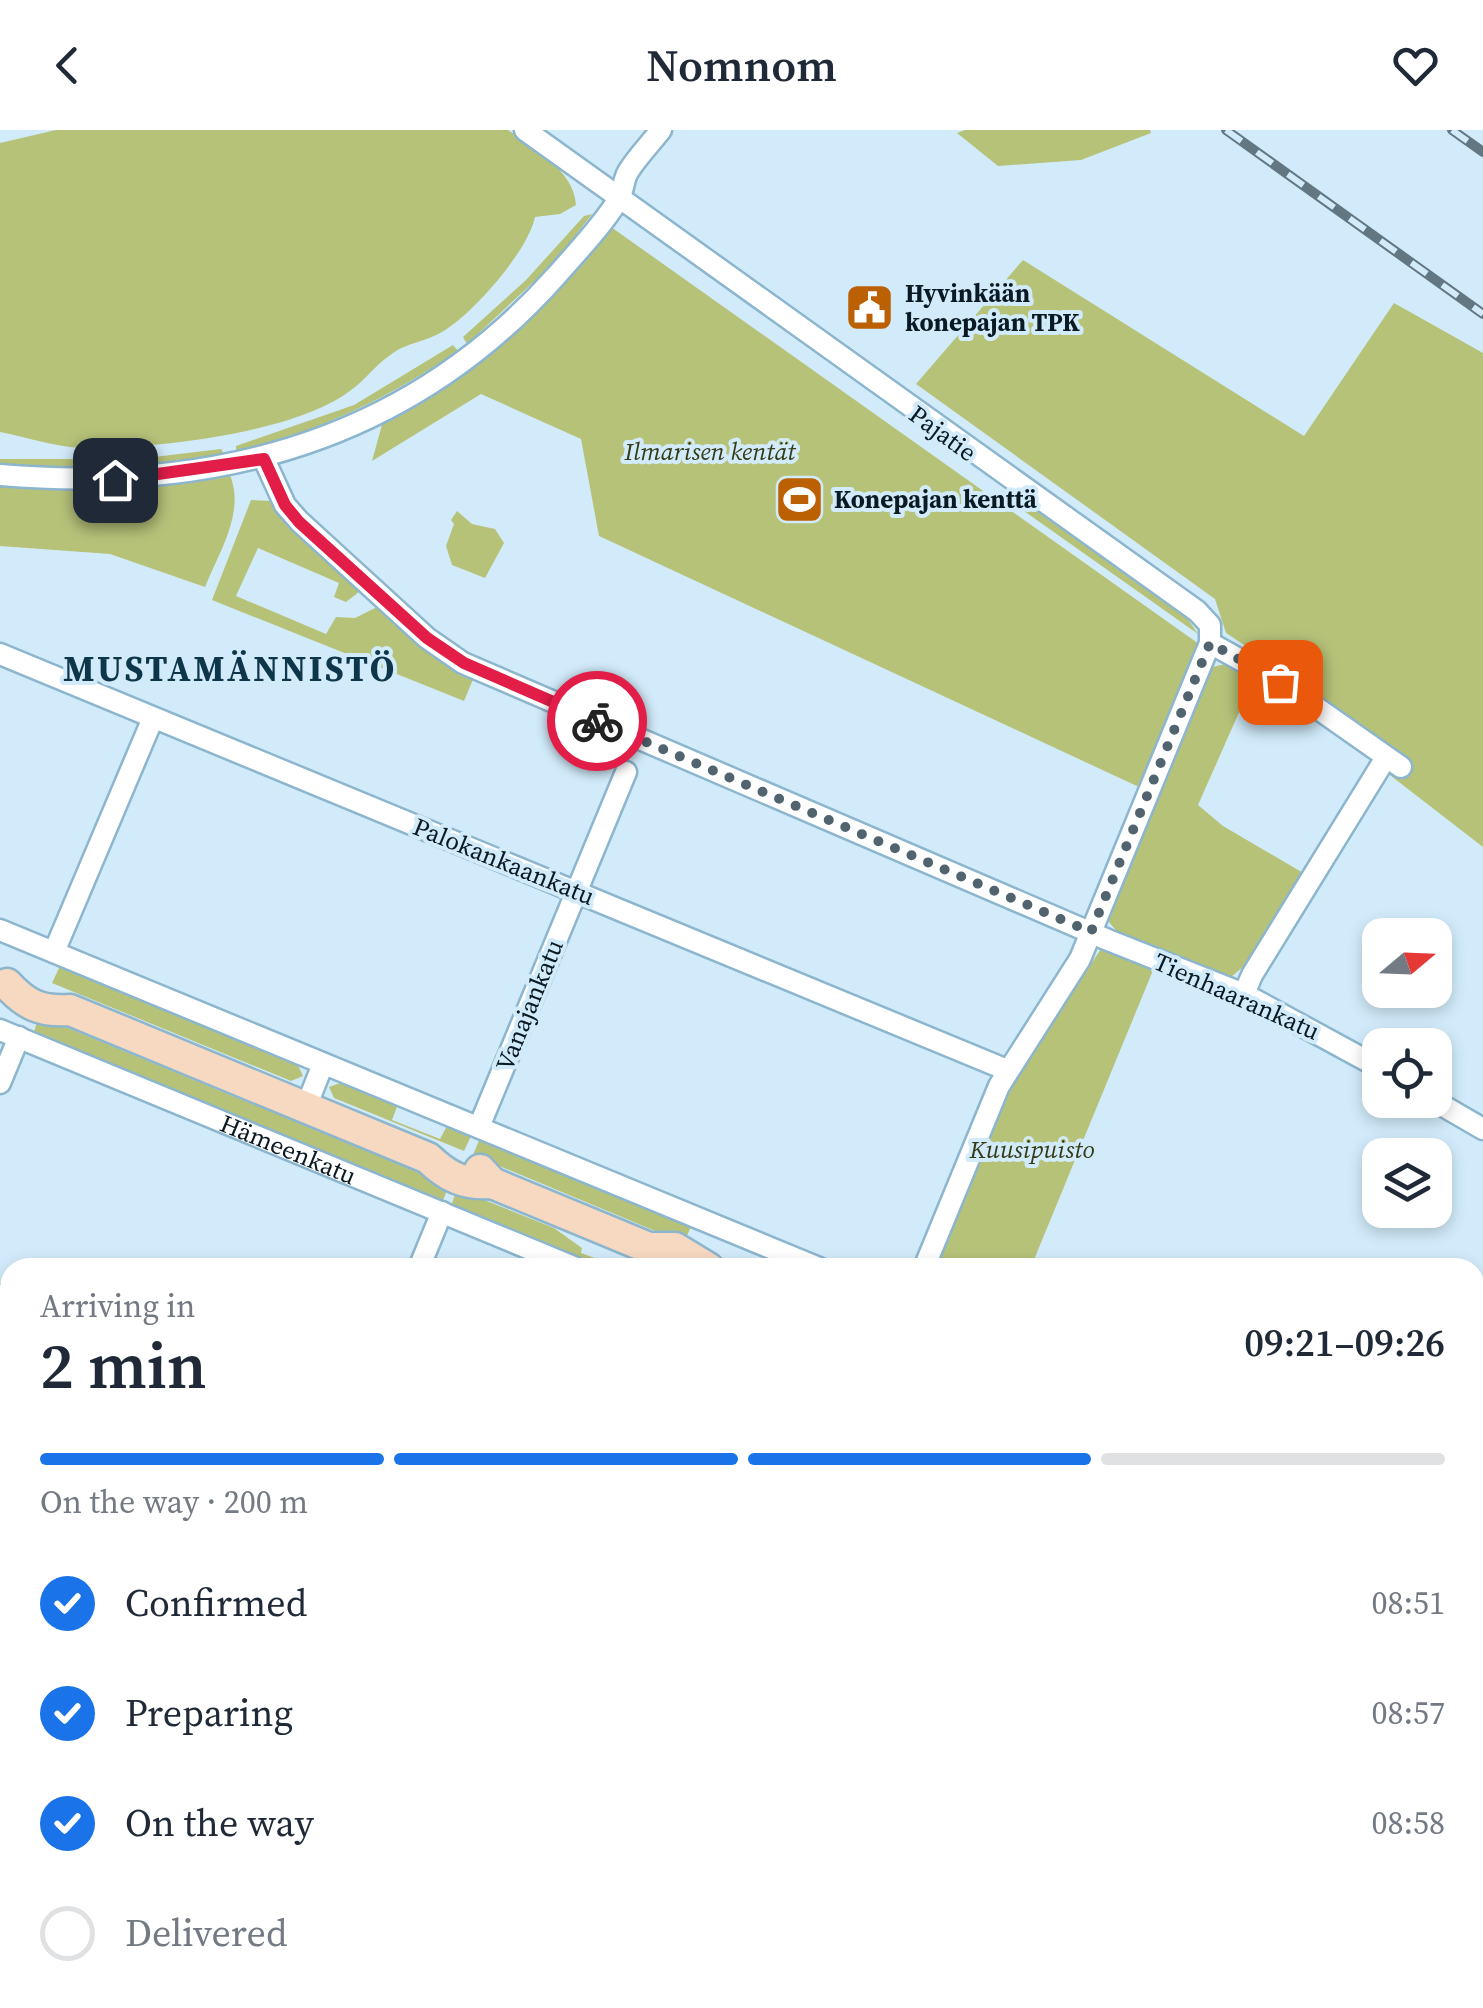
<!DOCTYPE html>
<html lang="en">
<head>
<meta charset="utf-8">
<style>
  body { margin:0; font-family:"Source Serif 4",serif; background:#f6f6f7; color:#1f2937; height:100vh; display:flex; flex-direction:column; font-size:38px; white-space:nowrap }
  * { box-sizing:border-box; margin:0 }
  p { font-size:32px; color:#747a83 }
  .icon { flex:none; width:55px; height:55px; fill:none; stroke:currentColor; stroke-width:2; stroke-linecap:round; stroke-linejoin:round }
  .map { position:relative; flex:1; overflow:hidden }
  .details { position:absolute; left:0px; top:1128px; width:1485px; height:752px; display:flex; flex-direction:column; background:#fff; border-radius:30px 30px 0 0; box-shadow:0 5px 15px #0003 }
  .details>* { flex:none }
  .needle { width:65px; rotate:71deg }
  .controls { position:absolute; left:1362px; top:788px; display:grid; gap:20px }
  .controls a { display:grid; place-items:center; width:90px; height:90px; border-radius:20px; background:#fff; box-shadow:0 5px 15px #0003; font-size:50px }
  .pin { position:absolute; display:grid; place-items:center; width:85px; height:85px; color:#fff; margin:-42px; border-radius:20px; box-shadow:0 5px 15px #0006 }
  .courier { position:absolute; display:grid; place-items:center; width:100px; height:100px; margin:-50px; border:8px solid #e11d48; border-radius:50%; background:#fff; color:#222; box-shadow:0 2px 12px #0007 }
  .head em { font-style:normal; font-weight:600 }
  .head div { display:flex; flex-direction:column-reverse }
  .head { display:flex; align-items:center; justify-content:space-between; height:170px; padding:0 40px }
  h1 { font-size:65px; font-weight:600; line-height:75px }
  .bar { display:grid; grid-template-columns:repeat(4,1fr); gap:15px 10px; align-content:center; height:120px; padding:0 40px }
  .bar i { height:12px; border-radius:8px; background:#e0e1e3 }
  .bar .active { background:#1a73e8 }
  .bar p { grid-column:span 4 }
  ol { padding:0 40px; list-style:none }
  li { display:flex; align-items:center; gap:30px; height:110px }
  li p { margin-inline-start:auto }
  li .icon { padding:10px; border-radius:50%; background:#1a73e8; color:#fff; stroke-width:4 }
  li:last-child { color:#747a83 }
  li i { width:55px; height:55px; border:5px solid #e0e1e3; border-radius:50% }
  header { display:flex; justify-content:space-between; align-items:center; height:130px; padding:0 40px; background:#fff; font-size:45px; font-weight:600 }
  .map>svg:first-child { display:block }
  .green { fill:#b7c279 }
  .lines { fill:none; stroke-linecap:round; stroke-linejoin:round }
  .minor-casing { stroke:#8cb5ce; stroke-width:25 }
  .secondary-casing { stroke:#8cb5ce; stroke-width:35 }
  .minor { stroke:#fff; stroke-width:20 }
  .secondary { stroke:#f7d9c2; stroke-width:30 }
  .rail-casing { stroke:#637783; stroke-width:10 }
  .rail { stroke:#d2ebfa; stroke-width:6; stroke-dasharray:19; stroke-linecap:butt }
  .done { stroke:#50636e; stroke-width:10; stroke-dasharray:0 18 }
  .route { stroke:#e11d48; stroke-width:12 }
  .labels { text-anchor:middle; stroke-width:8; stroke-linejoin:round; paint-order:stroke }
  .poi-label { font-size:25px; font-weight:bold; fill:#0a1a23; stroke:#d2ebfa; text-anchor:start }
  .street-label { font-size:25px; fill:#0a1a23; stroke:#d2ebfa }
  .park-label { font-size:25px; font-style:italic; fill:#363a17; stroke:#d2ebfa }
  .district-label { font-size:35px; font-weight:bold; letter-spacing:2.5px; fill:#0e364b; stroke:#d2ebfa }
</style>
</head>
<body>
<header><svg class="icon" aria-label="back" viewBox="0 0 24 24"><path d="M15 5l-7 7 7 7"/></svg>Nomnom<svg class="icon" aria-label="heart" viewBox="0 0 24 24"><path d="M12 20l-8-8c-3-5 5-10 8-4 3-6 11-1 8 4z"/></svg></header>
<div class="map">
<svg width="1483" height="1878" viewBox="0 0 1483 1878">
  <rect width="100%" height="100%" fill="#d2ebfa"/>
  <g class="green">
    <path d="M56,0H508C534,19 574,40 576,75L560,84L535,87C528,121 473,184 442,202C427,211 407,213 393,223C376,234 364,252 347,263C289,304 153,319 82,318C55,317 26,307 0,302V13Z"/>
    <path d="M965,0H1150L1151,3L1081,30L998,36L957,3Z"/>
    <path d="M592,84L555,132L467,214L463,207L526,150L584,86Z"/>
    <path d="M611,97L1199,514L1139,657L599,406L581,309L481,264L372,331L383,291C475,248 546,174 611,97Z"/>
    <path d="M1023,130L1304,306L1394,173L1483,223V717L1373,632L1333,574L1226,503L1215,469L916,254Z"/>
    <path d="M453,215L458,221C388,269 317,301 236,324V316L354,275Z"/>
    <path d="M221,319L225,326C149,338 77,339 0,335V329H137Z"/>
    <path d="M230,345C245,383 220,420 205,457L110,424L0,416V357L119,358Z"/>
    <path d="M251,370L272,371L359,462L346,472L334,467L339,453L258,418L236,466L326,504L336,487L355,488L377,477L416,510L474,547L464,571L212,470Z"/>
    <path d="M1028,375L1183,482L1198,504L1024,381Z"/>
    <path d="M457,381L472,394L495,399L504,413L485,448L452,435L446,416L454,394L451,390Z"/>
    <path d="M1230,533L1256,544L1198,675L1223,696L1305,744L1250,831L1231,847L1119,804L1109,792L1108,781L1212,537Z"/>
    <path d="M1101,819L1154,838L1031,1137L936,1138L1016,943Z"/>
    <path d="M60,836L297,933L303,946L291,951L52,853Z"/>
    <path d="M39,886L449,1055L442,1073L33,905Z"/>
    <path d="M343,952L398,974L392,990L440,1009L448,994L472,1004L464,1021L334,968L329,957Z"/>
    <path d="M480,1008L692,1094L684,1113L473,1025Z"/>
    <path d="M457,1059L554,1098L582,1118L581,1123L619,1137H597L451,1076Z"/>
    <path d="M0,1577L10,1582V1844L0,1836Z"/>
    <path d="M43,1870H613L626,1878H53Z"/>
  </g>
  <g class="lines">
    <defs>
      <g id="minor">
        <path d="M525,0L1197,481L1210,495V513L1080,829L999,956L924,1138"/>
        <path d="M264,329L285,375L299,391L427,508L463,533L1108,810L1244,864L1380,938"/>
        <path d="M0,345C214,363 409,311 556,146C577,122 602,96 618,70C624,61 623,50 628,42C637,27 651,13 661,0"/>
        <path d="M1210,513L1280,552L1401,637"/>
        <path d="M0,524L1007,940"/>
        <path d="M0,800L819,1138"/>
        <path d="M54,822L153,588"/>
        <path d="M1244,864L1252,845L1385,629"/>
        <path id="s1" d="M0,900L576,1138"/>
        <path d="M0,953L19,907"/>
        <path d="M1433,970L1483,999"/>
        <path d="M306,977L323,934"/>
        <path d="M479,997L626,642"/>
        <path d="M419,1138L442,1082"/>
        <path d="M0,1165L10,1169"/>
        <path d="M1475,1409L1483,1412"/>
        <path d="M0,1449L10,1453"/>
        <path d="M1475,1509L1483,1513"/>
        <path d="M1475,1775L1483,1778"/>
        <path d="M1031,1870L1050,1878"/>
        <path d="M678,1878L680,1870"/>
        <path d="M1217,1878L1221,1870"/>
      </g>
      <g id="secondary">
        <path d="M7,854C26,875 41,882 70,880L428,1028C448,1047 464,1055 492,1053"/>
        <path d="M480,1040L492,1053L649,1118H675L708,1138"/>
        <path d="M1475,1457L1483,1460"/>
      </g>
    </defs>
    <use href="#minor" class="minor-casing"/>
    <use href="#secondary" class="secondary-casing"/>
    <use href="#minor" class="minor"/>
    <use href="#secondary" class="secondary"/>
    <defs>
      <g id="rail">
        <path d="M1226,0L1483,184"/>
        <path d="M1452,0L1483,22"/>
      </g>
    </defs>
    <use href="#rail" class="rail-casing"/>
    <use href="#rail" class="rail"/>
  </g>
  <g class="lines">
    <path class="done" d="M597,591L1091,802L1210,513L1280,552"/>
    <path class="route" d="M115,350L264,329L285,375L299,392L427,508L464,533L597,591"/>
  </g>
  <defs>
    <symbol id="civic-square" viewBox="-11 -11 22 22"><rect x="-9" y="-9" width="18" height="18" rx="4" fill="#bb6104" stroke="#d2ebfa"/><path d="M-.6-6.5H3V-4.5H.6V-3L4-1V1h2V6H-6V1h2V-1L-.6-3ZM-1.2 2.5V6h2.4V2.5Z" fill="#fff"/></symbol>
    <symbol id="stadium-square" viewBox="-11 -11 22 22"><rect x="-9" y="-9" width="18" height="18" rx="4" fill="#bb6104" stroke="#d2ebfa"/><path d="M0-5a6.5 5 0 1 0 0 10a6.5 5 0 1 0 0-10ZM-3.5-1.8h7v3.6h-7Z" fill="#fff"/></symbol>
  </defs>
  <g fill-rule="evenodd">
    <use href="#civic-square" x="842" y="150" width="55" height="55"/>
    <use href="#stadium-square" x="772" y="342" width="55" height="55"/>
  </g>
  <g class="labels">
    <g class="poi-label">
      <text x="905" y="172">Hyvinkään<tspan x="905" dy="29">konepajan TPK</tspan></text>
      <text x="834" y="378">Konepajan kenttä</text>
    </g>
    <g class="street-label">
      <text transform="translate(943 303) rotate(36)" y="9">Pajatie</text>
      <text transform="translate(504 731) rotate(22)" y="9">Palokankaankatu</text>
      <text transform="translate(1237 866) rotate(24)" y="9">Tienhaarankatu</text>
      <text transform="translate(529 875) rotate(-68)" y="9">Vanajankatu</text>
      <text dy="9" stroke="none"><textPath href="#s1" startOffset="312">Hämeenkatu</textPath></text>
    </g>
    <g class="park-label">
      <text x="710" y="330">Ilmarisen kentät</text>
      <text x="1032" y="1028">Kuusipuisto</text>
    </g>
    <g class="district-label">
      <text x="230" y="551">MUSTAMÄNNISTÖ</text>
    </g>
  </g>
</svg>
<div class="controls">
<a><svg class="needle" viewBox="-14 -14 28 28"><path d="M0-13l5 13h-10z" fill="#e53935"/><path d="M0 13l5-13h-10z" fill="#747a83"/></svg></a>
<a><svg class="icon" aria-label="locate" viewBox="0 0 24 24"><circle cx="12" cy="12" r="6"/><path d="M12 2v4M12 18v4M2 12h4M18 12h4"/></svg></a>
<a><svg class="icon" aria-label="layers" viewBox="0 0 24 24"><path d="M12 4l9 5-9 5-9-5zM3 14l9 5 9-5"/></svg></a>
</div>
<div class="pin" style="left:1280px;top:552px;background:#ea580c"><svg class="icon" aria-label="bag" viewBox="0 0 24 24"><path d="M5 8h14l-1 12H6zM9 8a3 3 0 0 1 6 0"/></svg></div>
<div class="pin" style="left:115px;top:350px;background:#1f2937"><svg class="icon" aria-label="home" viewBox="0 0 24 24"><path d="M3 11l9-7 9 7M6 9v11h12V9"/></svg></div>
<div class="courier" style="left:597px;top:591px"><svg class="icon" aria-label="bike" viewBox="0 0 24 24"><circle cx="6" cy="16" r="4"/><circle cx="18" cy="16" r="4"/><path d="M6 16l4-8h5l3 8M10 8l3 8H6M13 5h3"/></svg></div>
<section class="details">
<div class="head"><div><h1>2 min</h1><p>Arriving in</p></div><em>09:21–09:26</em></div>
<div class="bar"><i class="active"></i><i class="active"></i><i class="active"></i><i></i><p>On the way · 200 m</p></div>
<ol>
<li><svg class="icon" aria-label="check" viewBox="0 0 24 24"><path d="M5 12l5 5 9-10"/></svg>Confirmed<p>08:51</p></li>
<li><svg class="icon" aria-label="check" viewBox="0 0 24 24"><path d="M5 12l5 5 9-10"/></svg>Preparing<p>08:57</p></li>
<li><svg class="icon" aria-label="check" viewBox="0 0 24 24"><path d="M5 12l5 5 9-10"/></svg>On the way<p>08:58</p></li>
<li><i></i>Delivered</li>
</ol>
</section>
</div>
</body>
</html>
